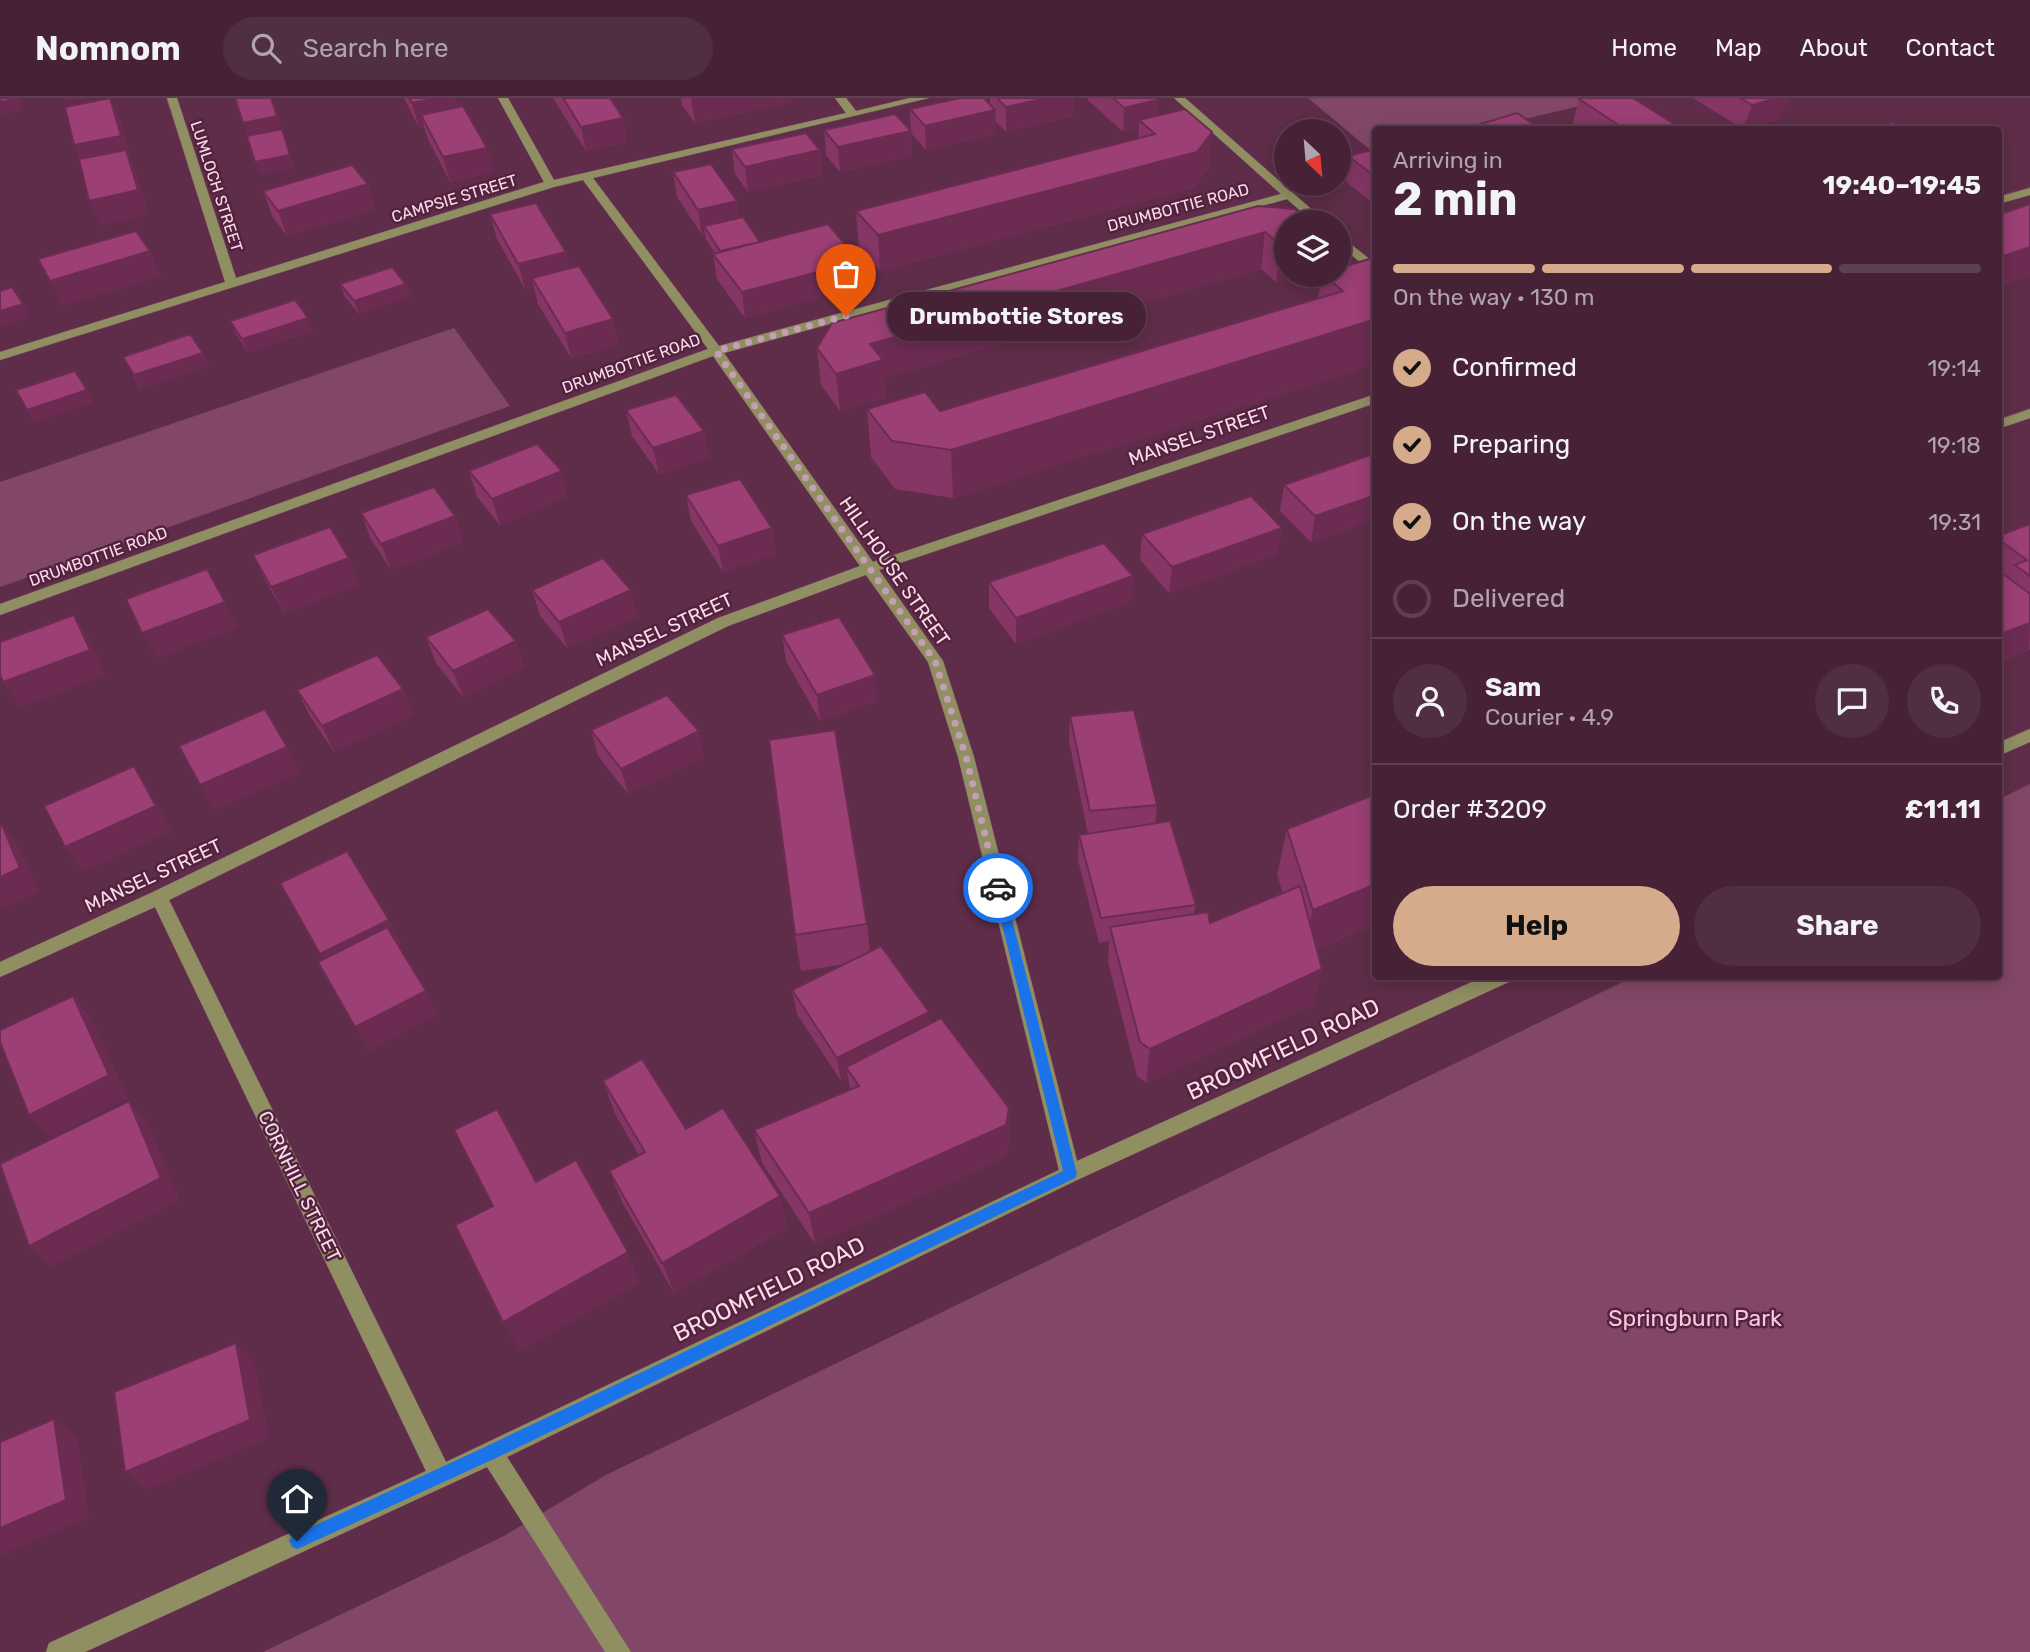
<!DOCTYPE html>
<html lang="en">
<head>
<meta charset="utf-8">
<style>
  body { margin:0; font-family:Rubik,sans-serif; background:#512f42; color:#f1f3f6; height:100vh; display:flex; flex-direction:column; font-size:26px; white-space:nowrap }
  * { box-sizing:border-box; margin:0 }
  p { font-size:23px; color:#b0a4ad }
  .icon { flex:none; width:38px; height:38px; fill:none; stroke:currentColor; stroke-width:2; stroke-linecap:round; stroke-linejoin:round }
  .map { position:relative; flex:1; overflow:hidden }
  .drawer { position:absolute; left:1372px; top:28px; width:630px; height:854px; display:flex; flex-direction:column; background:#472237; border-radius:7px; box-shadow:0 4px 18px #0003,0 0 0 2px #5f3f52 }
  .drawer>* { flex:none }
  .needle { width:46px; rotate:154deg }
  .fabs { position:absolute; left:1274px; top:21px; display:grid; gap:14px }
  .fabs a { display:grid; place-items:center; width:77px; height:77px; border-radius:50%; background:#472237; box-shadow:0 4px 18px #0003,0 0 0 2px #5f3f52; font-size:35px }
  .pin { position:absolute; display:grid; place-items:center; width:60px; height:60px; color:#fff; margin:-72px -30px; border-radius:50% 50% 50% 0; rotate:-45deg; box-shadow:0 0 7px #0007 }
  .pin .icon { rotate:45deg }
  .courier { position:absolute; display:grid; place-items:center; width:70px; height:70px; margin:-35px; border:5px solid #1a73e8; border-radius:50%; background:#fff; color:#222; box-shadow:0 2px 9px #0007 }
  .bubble { position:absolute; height:49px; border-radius:24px; background:#472237; box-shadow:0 4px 18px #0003,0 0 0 2px #5f3f52; font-size:23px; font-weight:700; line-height:49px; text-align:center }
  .summary em { font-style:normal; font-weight:700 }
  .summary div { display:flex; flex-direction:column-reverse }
  .summary { display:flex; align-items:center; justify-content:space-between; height:119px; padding:0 21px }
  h1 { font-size:46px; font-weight:700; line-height:52px }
  .bar { display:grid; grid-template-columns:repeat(4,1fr); gap:10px 7px; align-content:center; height:84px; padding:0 21px }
  .bar i { height:9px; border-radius:5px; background:#5f3f52 }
  .bar .selected { background:#d6ab8b }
  .bar p { grid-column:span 4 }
  .line { display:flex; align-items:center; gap:18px; padding:0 21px; border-top:2px solid #5f3f52 }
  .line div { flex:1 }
  .round { display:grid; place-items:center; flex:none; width:74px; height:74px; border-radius:37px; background:#512f42 }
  ol { padding:0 21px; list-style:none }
  li { display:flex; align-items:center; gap:21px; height:77px }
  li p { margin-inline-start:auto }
  li .icon { padding:7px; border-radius:50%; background:#d6ab8b; color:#111; stroke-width:4 }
  li:last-child { color:#b0a4ad }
  li i { width:38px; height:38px; border:4px solid #5f3f52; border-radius:50% }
  .button { display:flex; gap:14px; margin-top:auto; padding:14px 21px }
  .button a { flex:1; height:80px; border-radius:42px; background:#d6ab8b; color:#111; font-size:28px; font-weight:700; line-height:80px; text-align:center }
  .button a+a { background:#512f42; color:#f1f3f6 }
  header { display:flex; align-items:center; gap:42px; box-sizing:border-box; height:98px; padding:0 35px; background:#472237; border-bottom:2px solid #5f3f52 }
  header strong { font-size:33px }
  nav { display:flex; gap:38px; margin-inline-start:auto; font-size:24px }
  .search { width:490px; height:63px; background:#512f42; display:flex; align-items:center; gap:18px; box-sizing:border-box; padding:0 24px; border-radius:38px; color:#b0a4ad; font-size:26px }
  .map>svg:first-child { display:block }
  .green { fill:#824768 }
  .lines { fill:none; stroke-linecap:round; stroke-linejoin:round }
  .minor-casing { stroke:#7b4c66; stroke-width:1 }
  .minor { fill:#908f62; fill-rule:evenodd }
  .wall { fill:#853665 }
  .shaded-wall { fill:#6c2c52 }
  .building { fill:#9b3f75; stroke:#6c2c52; stroke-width:2 }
  .route { fill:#1a73e8 }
  .done { stroke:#c49eb2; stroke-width:7; stroke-dasharray:0 12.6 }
  .labels { text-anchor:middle; stroke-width:5; stroke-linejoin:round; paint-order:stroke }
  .far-street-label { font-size:16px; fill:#fbdbea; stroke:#53223e }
  .street-label { font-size:19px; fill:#fbdbea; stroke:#53223e }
  .near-street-label { font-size:23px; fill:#fbdbea; stroke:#53223e }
  .near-park-label { font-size:23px; fill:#f9c6e0; stroke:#53223e }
</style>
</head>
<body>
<header>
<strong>Nomnom</strong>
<div class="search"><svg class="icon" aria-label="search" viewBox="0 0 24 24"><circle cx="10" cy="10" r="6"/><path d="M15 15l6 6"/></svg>Search here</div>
<nav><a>Home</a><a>Map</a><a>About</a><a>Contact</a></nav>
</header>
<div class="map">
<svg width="2030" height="1554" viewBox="0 0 2030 1554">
  <rect width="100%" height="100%" fill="#5f2d49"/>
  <g class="green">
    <path d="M1308,0H1613L1483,31L1376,32L1375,56Z"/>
    <path d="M454,230L510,308L0,489V384Z"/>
    <path d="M2030,686V1554H263L504,1438L606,1377L1633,879L1998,878L1999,701Z"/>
  </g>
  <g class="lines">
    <defs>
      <g id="minor">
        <path d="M167,0H177L236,180L544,84L498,0H508L554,82L846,15L835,0H846L856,13L910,0H929L593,80L719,248L1281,96L1174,0H1185L1326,124H1313L1287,101L724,255L873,464L1376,296V305L879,472L943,563L974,659L1077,1063L1485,878H1513L1511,883L1077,1082L507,1359L631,1554H605L487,1369L85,1554H46L49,1545L426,1373L155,809L0,879V864L153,794L718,520L860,468L713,258L0,517V506L708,251L583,82L554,89L0,262V254L225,184ZM866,477L928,564L958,659L1059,1072L446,1364L169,802L728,528Z"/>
        <path d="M2030,90V97L1998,106V99Z"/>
        <path d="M1339,137L1376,166V177L1339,147Z"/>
        <path d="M2030,311V320L1998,331V322Z"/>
        <path d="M2030,631V644L1998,658V645Z"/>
      </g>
    </defs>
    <use href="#minor" class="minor-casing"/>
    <use href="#minor" class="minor"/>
  </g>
  <g class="wall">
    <path d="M404,0H455L458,9L494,74L450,84L428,41L424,29L419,30Z"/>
    <path d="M553,0H610L627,44L586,53Z"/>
    <path d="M681,0H791L792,4L695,25L682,7Z"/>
    <path d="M990,0H1074L1073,18L1006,34L995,23L996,36L926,52L911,35L910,11L990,7Z"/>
    <path d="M1088,0H1155L1157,2L1156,18L1209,70L1193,90L880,173L859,150L856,113L1138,40L1139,31L1123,34L1088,2Z"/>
    <path d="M1693,0H1788L1780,21L1743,31Z"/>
    <path d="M1579,1L1678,32H1582L1573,25Z"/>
    <path d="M1477,27L1542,32H1475Z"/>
    <path d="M824,32L911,33L912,58L840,74L826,57Z"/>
    <path d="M732,51L820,52L822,77L748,94L735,76Z"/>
    <path d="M1376,51V108L1344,82L1348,58Z"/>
    <path d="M673,74L737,103L739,120L760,144L861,188L745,220L717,181L713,156H715L706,141L705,136L702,137L677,99Z"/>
    <path d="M263,93L376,111L287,138L272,118Z"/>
    <path d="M1295,111L1276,184L1261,171L884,280L886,300L840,313L821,287L817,250Z"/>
    <path d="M490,116L566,154L569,171L613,221L619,247L571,260L538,206L534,189L525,191L497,141Z"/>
    <path d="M1322,177H1339L1376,266L953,400L895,391L871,359L867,311L940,313L1318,200Z"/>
    <path d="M340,186H406L410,199L359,216L345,199Z"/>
    <path d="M308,220L313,233L248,254L236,236L230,223Z"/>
    <path d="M203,255L209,268L140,291L123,259Z"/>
    <path d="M626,312L704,333L709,359L659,376L632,338Z"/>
    <path d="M1376,355V421L1311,444L1280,413L1284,387Z"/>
    <path d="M469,373L568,399L500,427L477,399Z"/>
    <path d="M686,397L772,430L776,456L723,474L691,423Z"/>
    <path d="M361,415L464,444L391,472L371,441Z"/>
    <path d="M2030,426V551L1998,565V438Z"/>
    <path d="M1142,436L1278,456L1169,495L1140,462Z"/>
    <path d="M253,457L349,460L360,486L284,515L265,482Z"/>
    <path d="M1133,478L1131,504L1016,546L989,510V484Z"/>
    <path d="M532,492L638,518L567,550L540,518Z"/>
    <path d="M782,537L878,603L820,623L786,563Z"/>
    <path d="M426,539L525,569L463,599L436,565Z"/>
    <path d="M403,591L413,617L334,654L310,618L297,592Z"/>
    <path d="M1070,618L1157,707L1155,726L1196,807L1194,816L1210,825L1283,795L1277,777L1287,731L1376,696V826L1317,851L1314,906L1146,985L1137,978L1108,864L1109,843L1099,845L1078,762L1079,737L1088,736L1069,643Z"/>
    <path d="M591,632L704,659L628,696L598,658Z"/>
    <path d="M867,826L870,853L930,925L1009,1043L1006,1059L815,1146L762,1065L754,1032L850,992L848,980L841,983L797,916L792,892L845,866L801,873L795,837Z"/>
    <path d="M603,983L686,1031L780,1098L787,1130L674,1195L622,1104L609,1073L639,1057L615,1016Z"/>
  </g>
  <g class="shaded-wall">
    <path d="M15,0H19L22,13L0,17V4Z"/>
    <path d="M63,0H84L65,4Z"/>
    <path d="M110,0L121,24L131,62L137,76L149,117L101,128L89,103L86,72L74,47Z"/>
    <path d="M271,0L282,30L248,37L243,25Z"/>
    <path d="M438,0H455L461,21L421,17L424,29L419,30L412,5Z"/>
    <path d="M691,0H791L792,4L695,25Z"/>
    <path d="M1047,0H1074L1073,18L1006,34V9Z"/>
    <path d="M1777,0H1788L1780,21L1743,31L1752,7Z"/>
    <path d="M1157,2L1156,27L1139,22V31L1123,34L1124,10Z"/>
    <path d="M995,12L996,36L926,52L925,28Z"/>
    <path d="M623,20L627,44L586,53L581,29Z"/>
    <path d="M911,33L912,58L840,74L838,49Z"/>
    <path d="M1212,34L1209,70L1193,90L880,173L878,137Z"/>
    <path d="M286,44L295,70L260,77L255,64Z"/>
    <path d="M487,50L494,74L450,84L443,59Z"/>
    <path d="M820,52L822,77L748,94L745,69Z"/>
    <path d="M368,86L376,111L287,138L278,113Z"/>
    <path d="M737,103L741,128H704L705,136L702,137L698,112Z"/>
    <path d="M1265,134L1261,171L884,280L886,300L840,313L836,276L870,246Z"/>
    <path d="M1286,146V177H1300L1276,184L1281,147Z"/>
    <path d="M2030,149V179L1998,190V160Z"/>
    <path d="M150,153L161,179L63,208L50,183Z"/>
    <path d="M566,154L571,179L532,180L534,189L525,191L518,166Z"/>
    <path d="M859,163L861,188L745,220L742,194Z"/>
    <path d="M406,186L410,199L359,216L354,203Z"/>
    <path d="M23,206L30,219L0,228V213Z"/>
    <path d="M308,220L313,233L248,254L242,241Z"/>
    <path d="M613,221L619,247L571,260L565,235Z"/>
    <path d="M1376,221V266L953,400L951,352Z"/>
    <path d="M203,255L209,268L140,291L134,277Z"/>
    <path d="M87,292L93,305L34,325L27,312Z"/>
    <path d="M704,333L709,359L659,376L653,350Z"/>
    <path d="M562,373L568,399L500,427L492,401Z"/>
    <path d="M1376,397V421L1311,444L1315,418Z"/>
    <path d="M455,418L464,444L391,472L381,446Z"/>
    <path d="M772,430L776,456L723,474L718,448Z"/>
    <path d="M1282,430L1278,456L1169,495L1172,469Z"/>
    <path d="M349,460L360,486L284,515L271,489Z"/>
    <path d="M1133,478L1131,504L1016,546V520Z"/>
    <path d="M631,492L638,518L567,550L559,524Z"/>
    <path d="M225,504L238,530L157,560L142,535Z"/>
    <path d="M74,517L90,543L105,577L21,610L3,584Z"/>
    <path d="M2030,525L2029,552L1998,565V537Z"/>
    <path d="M516,543L525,569L463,599L453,573Z"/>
    <path d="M875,577L878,603L820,623L817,597Z"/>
    <path d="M403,591L413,617L334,654L322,628Z"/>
    <path d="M699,633L704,659L628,696L621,671Z"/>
    <path d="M287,649L300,675L215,712L200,687Z"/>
    <path d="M134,668L150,693L172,733L82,774L65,749Z"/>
    <path d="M2,727L21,752L39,794L0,812Z"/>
    <path d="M1376,786V826L1302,857L1313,812Z"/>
    <path d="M389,822L401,846L334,880L320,856Z"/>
    <path d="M1322,871L1314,906L1146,985L1150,951Z"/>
    <path d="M426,893L438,916L369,953L355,929Z"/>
    <path d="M73,898L92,922L128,1000L50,1039L29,1017Z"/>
    <path d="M929,914L931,938L846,969L848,980L841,983L837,960Z"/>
    <path d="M129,1003L148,1026L180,1102L51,1169L29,1148Z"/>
    <path d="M1009,1010V1043L1006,1059L815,1146L809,1115Z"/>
    <path d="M780,1098L787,1130L674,1195L662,1165Z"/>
    <path d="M628,1154L640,1185L520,1253L503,1224Z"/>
    <path d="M236,1245L254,1265L269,1340L147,1392L125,1374Z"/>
    <path d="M54,1321L77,1339L89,1419L0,1458V1430Z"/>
  </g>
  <g class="building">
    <path d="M0,0H15L16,1L0,4Z"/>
    <path d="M110,0L121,38L74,47L65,9Z"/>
    <path d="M235,0H271L277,18L243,25Z"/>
    <path d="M409,0H438L412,5Z"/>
    <path d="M563,0H610L623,20L581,29Z"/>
    <path d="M960,0H984L995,12L925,28L910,11Z"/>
    <path d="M997,0H1047L1006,9Z"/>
    <path d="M1113,0H1155L1157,2L1124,10Z"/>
    <path d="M1583,0H1633L1679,29L1672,32H1626L1579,1Z"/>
    <path d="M1740,0H1777L1752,7Z"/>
    <path d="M463,8L487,50L443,59L421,17Z"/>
    <path d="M1185,11L1212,34L1197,54L878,137L856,113L1155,36L1139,22Z"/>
    <path d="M1517,15L1542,32H1484L1477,27Z"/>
    <path d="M895,16L911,33L838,49L824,32Z"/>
    <path d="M1892,24L1906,32H1868Z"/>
    <path d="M1964,27L1972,32H1945Z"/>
    <path d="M282,31L290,57L255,64L247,38Z"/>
    <path d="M806,35L820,52L745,69L732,51Z"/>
    <path d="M1376,51V79L1348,58Z"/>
    <path d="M126,52L138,92L89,103L79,61Z"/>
    <path d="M711,66L737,103L698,112L673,74Z"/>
    <path d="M352,67L368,86L278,113L263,93Z"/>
    <path d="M536,105L566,154L518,166L490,116Z"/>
    <path d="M2030,106V149L1998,160V117Z"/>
    <path d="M1258,108L1295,111L1310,124H1286V146L1281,147L1265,134L870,246L883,262L836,276L817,250L832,225Z"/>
    <path d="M743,119L760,144L720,153L704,128Z"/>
    <path d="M828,126L859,163L742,194L713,156Z"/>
    <path d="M136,133L150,153L50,183L38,161Z"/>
    <path d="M1373,160L1376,163V221L951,352L892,343L867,311L925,294L940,313L1343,193L1324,177H1339V170Z"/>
    <path d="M579,168L613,221L565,235L532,180Z"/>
    <path d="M392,169L406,186L354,203L340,186Z"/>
    <path d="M12,189L23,206L0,213V193Z"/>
    <path d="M295,202L308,220L242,241L230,223Z"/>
    <path d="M190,236L203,255L134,277L123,259Z"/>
    <path d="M75,273L87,292L27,312L16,292Z"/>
    <path d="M676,297L704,333L653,350L626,312Z"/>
    <path d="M537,346L562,373L492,401L469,373Z"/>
    <path d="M1376,355V397L1315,418L1284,387Z"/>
    <path d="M740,381L772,430L718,448L686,397Z"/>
    <path d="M434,389L455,418L381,446L361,415Z"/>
    <path d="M1251,398L1282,430L1172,469L1142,436Z"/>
    <path d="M2030,426V478L2015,467L2027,462L1998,441V438Z"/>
    <path d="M330,429L349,460L271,489L253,457Z"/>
    <path d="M1104,445L1133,478L1016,520L989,484Z"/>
    <path d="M603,460L631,492L559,524L532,492Z"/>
    <path d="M207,471L225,504L142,535L126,501Z"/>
    <path d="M1998,472L2030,496V525L1998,537Z"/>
    <path d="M488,511L516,543L453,573L426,539Z"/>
    <path d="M74,517L90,552L3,584L0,576V544Z"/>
    <path d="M839,519L875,577L817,597L782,537Z"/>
    <path d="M377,557L403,591L322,628L297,592Z"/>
    <path d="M667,597L699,633L621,671L591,632Z"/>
    <path d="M265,611L287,649L200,687L179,648Z"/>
    <path d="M1134,612L1157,707L1090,713L1070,618Z"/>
    <path d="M835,632L867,826L795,837L769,642Z"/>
    <path d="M134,668L156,708L65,749L44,708Z"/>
    <path d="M1376,696V786L1313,812L1287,731Z"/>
    <path d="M1170,723L1196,807L1101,820L1079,737Z"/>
    <path d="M2,727L20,770L0,779V728Z"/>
    <path d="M347,753L389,822L320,856L280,785Z"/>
    <path d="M1300,788L1322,871L1150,951L1140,944L1110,829L1208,814L1210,825Z"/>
    <path d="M387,829L426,893L355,929L318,864Z"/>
    <path d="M881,848L929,914L837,960L792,892Z"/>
    <path d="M73,898L109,977L29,1017L0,944V932Z"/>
    <path d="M941,920L1009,1010L1006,1027L809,1115L754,1032L859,988L846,969Z"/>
    <path d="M642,961L686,1031L723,1010L780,1098L662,1165L609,1073L645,1054L603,983Z"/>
    <path d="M129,1003L161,1080L29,1148L0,1066Z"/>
    <path d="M497,1011L536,1084L576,1062L628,1154L503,1224L455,1127L493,1108L454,1032Z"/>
    <path d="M236,1245L250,1322L125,1374L114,1294Z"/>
    <path d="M54,1321L66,1402L0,1430V1344Z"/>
  </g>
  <path class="route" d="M998,785L1004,790L1077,1076L1075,1080L496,1360L302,1449L297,1451L292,1449L289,1443L292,1438L485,1349L1063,1073L993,790Z"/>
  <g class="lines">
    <path class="done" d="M846,218L716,253L935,563L966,659L998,790"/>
  </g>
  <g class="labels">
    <g class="far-street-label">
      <text transform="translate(217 88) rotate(72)" y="6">LUMLOCH STREET</text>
      <text transform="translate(454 100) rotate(-17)" y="6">CAMPSIE STREET</text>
      <text transform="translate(1178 109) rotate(-15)" y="6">DRUMBOTTIE ROAD</text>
      <text transform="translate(631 265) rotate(-20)" y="6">DRUMBOTTIE ROAD</text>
      <text transform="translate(98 458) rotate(-20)" y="6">DRUMBOTTIE ROAD</text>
    </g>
    <g class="street-label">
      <text transform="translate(1199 337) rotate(-19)" y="7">MANSEL STREET</text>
      <text transform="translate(895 473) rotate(55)" y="7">HILLHOUSE STREET</text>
      <text transform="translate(664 531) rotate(-25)" y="7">MANSEL STREET</text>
      <text transform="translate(153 777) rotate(-25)" y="7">MANSEL STREET</text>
      <text transform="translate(300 1088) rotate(64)" y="7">CORNHILL STREET</text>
    </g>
    <g class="near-street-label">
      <text transform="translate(1283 951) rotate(-25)" y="8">BROOMFIELD ROAD</text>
      <text transform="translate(769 1191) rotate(-26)" y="8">BROOMFIELD ROAD</text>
    </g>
    <g class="near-park-label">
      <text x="1695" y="1228">Springburn Park</text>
    </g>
  </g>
</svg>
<div class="fabs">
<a><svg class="needle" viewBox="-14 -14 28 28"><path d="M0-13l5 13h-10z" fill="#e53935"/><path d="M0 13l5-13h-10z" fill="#b0a4ad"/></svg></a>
<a><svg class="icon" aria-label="layers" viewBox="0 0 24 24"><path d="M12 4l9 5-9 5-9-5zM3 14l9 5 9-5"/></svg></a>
</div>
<div class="pin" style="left:846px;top:218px;background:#ea580c"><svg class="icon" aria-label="bag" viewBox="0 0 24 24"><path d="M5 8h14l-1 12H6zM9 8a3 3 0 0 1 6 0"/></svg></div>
<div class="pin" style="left:297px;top:1443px;background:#1f2937"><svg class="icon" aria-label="home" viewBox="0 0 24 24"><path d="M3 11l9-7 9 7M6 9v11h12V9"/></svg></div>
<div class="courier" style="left:998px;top:790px"><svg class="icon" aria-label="car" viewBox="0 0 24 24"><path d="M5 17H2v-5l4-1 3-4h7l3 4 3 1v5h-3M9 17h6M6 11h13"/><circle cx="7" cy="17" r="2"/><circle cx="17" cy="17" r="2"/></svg></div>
<div class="bubble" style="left:887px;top:194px;width:259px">Drumbottie Stores</div>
<section class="drawer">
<div class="summary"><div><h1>2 min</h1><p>Arriving in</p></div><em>19:40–19:45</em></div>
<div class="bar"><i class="selected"></i><i class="selected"></i><i class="selected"></i><i></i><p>On the way · 130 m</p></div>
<ol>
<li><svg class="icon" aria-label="check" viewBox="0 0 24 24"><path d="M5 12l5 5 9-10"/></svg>Confirmed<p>19:14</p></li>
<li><svg class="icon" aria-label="check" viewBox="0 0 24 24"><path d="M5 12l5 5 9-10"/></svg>Preparing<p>19:18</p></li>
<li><svg class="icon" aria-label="check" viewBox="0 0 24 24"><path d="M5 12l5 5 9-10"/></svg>On the way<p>19:31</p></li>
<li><i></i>Delivered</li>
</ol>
<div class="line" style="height:126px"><a class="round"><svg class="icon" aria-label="person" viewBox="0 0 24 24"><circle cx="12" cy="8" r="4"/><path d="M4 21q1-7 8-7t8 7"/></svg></a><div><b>Sam</b><p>Courier · 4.9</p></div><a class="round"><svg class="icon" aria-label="chat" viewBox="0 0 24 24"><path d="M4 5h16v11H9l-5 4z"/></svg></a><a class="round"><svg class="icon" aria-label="phone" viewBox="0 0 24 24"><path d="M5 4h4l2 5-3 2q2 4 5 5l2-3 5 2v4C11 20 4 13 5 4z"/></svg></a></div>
<div class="line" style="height:91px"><div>Order #3209</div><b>£11.11</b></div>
<div class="button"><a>Help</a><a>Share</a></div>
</section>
</div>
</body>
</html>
